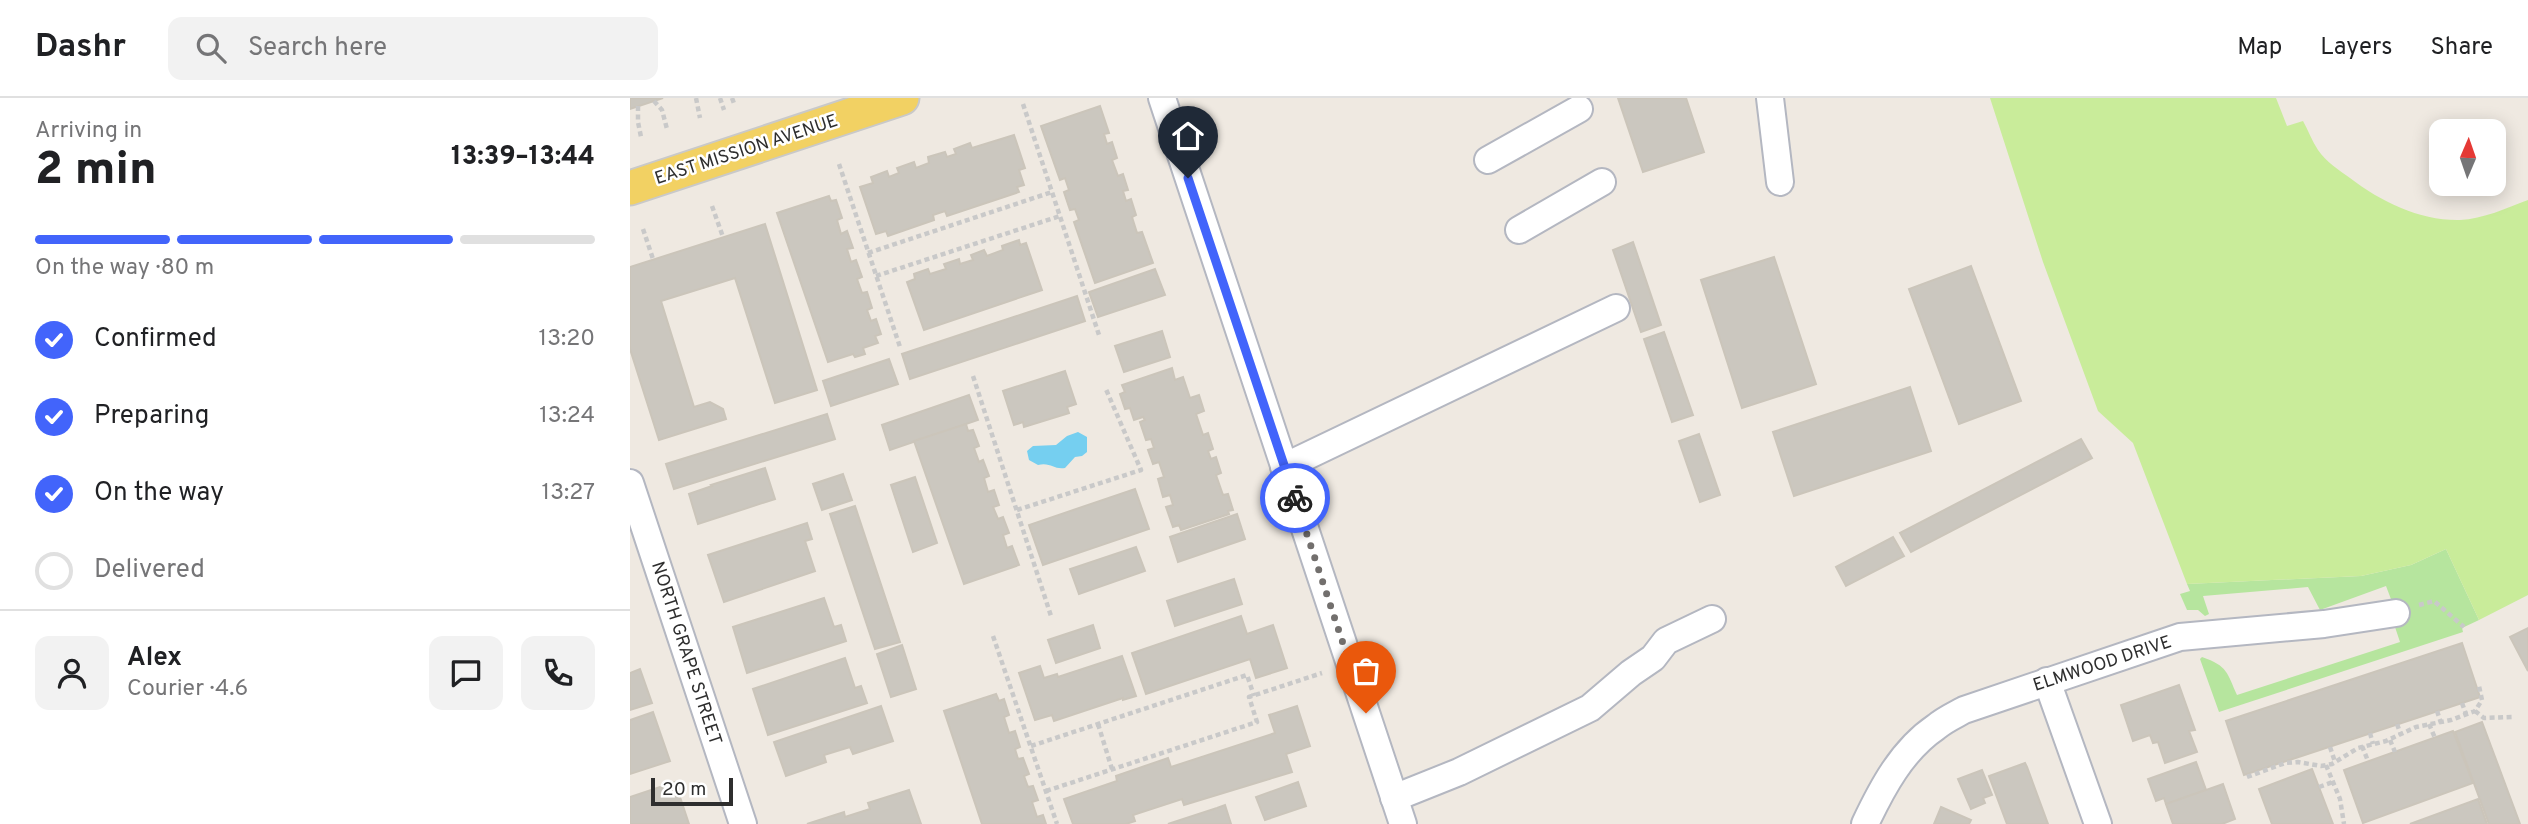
<!DOCTYPE html>
<html lang="en">
<head>
<meta charset="utf-8">
<style>
  body { margin:0; font-family:Overpass,sans-serif; background:#f2f2f2; color:#202124; height:100vh; display:flex; flex-direction:column; font-size:26px; white-space:nowrap }
  * { box-sizing:border-box; margin:0 }
  p { font-size:23px; color:#757577 }
  .icon { flex:none; width:38px; height:38px; fill:none; stroke:currentColor; stroke-width:2; stroke-linecap:round; stroke-linejoin:round }
  .map { position:relative; flex:1; overflow:hidden }
  .drawer { display:flex; flex-direction:column; background:#fff; width:630px }
  .drawer>* { flex:none }
  .needle { width:46px; rotate:2deg }
  .buttons { position:absolute; left:1799px; top:21px; display:grid; gap:14px }
  .buttons a { display:grid; place-items:center; width:77px; height:77px; border-radius:14px; background:#fff; box-shadow:0 4px 18px #0003; font-size:35px }
  .scale { position:absolute; left:21px; bottom:18px; width:82px; box-sizing:border-box; padding-left:7px; border:4px solid #2e2e2e; border-top:0; font-size:19px; line-height:24px; white-space:nowrap; color:#2e2e2e; -webkit-text-stroke:5px #fff; paint-order:stroke }
  .pin { position:absolute; display:grid; place-items:center; width:60px; height:60px; color:#fff; margin:-72px -30px; border-radius:50% 50% 50% 0; rotate:-45deg; box-shadow:0 0 7px #0007 }
  .pin .icon { rotate:45deg }
  .courier { position:absolute; display:grid; place-items:center; width:70px; height:70px; margin:-35px; border:5px solid #4264fb; border-radius:50%; background:#fff; color:#222; box-shadow:0 2px 9px #0007 }
  .overview em { font-style:normal; font-weight:800 }
  .overview div { display:flex; flex-direction:column-reverse }
  .overview { display:flex; align-items:center; justify-content:space-between; height:119px; padding:0 35px }
  h1 { font-size:46px; font-weight:800; line-height:52px }
  .bar { display:grid; grid-template-columns:repeat(4,1fr); gap:10px 7px; align-content:center; height:84px; padding:0 35px }
  .bar i { height:9px; border-radius:5px; background:#e0e0e0 }
  .bar .current { background:#4264fb }
  .bar p { grid-column:span 4 }
  .line { display:flex; align-items:center; gap:18px; padding:0 35px; border-top:2px solid #e0e0e0 }
  .line div { flex:1 }
  .round { display:grid; place-items:center; flex:none; width:74px; height:74px; border-radius:14px; background:#f2f2f2 }
  ol { padding:0 35px; list-style:none }
  li { display:flex; align-items:center; gap:21px; height:77px }
  li p { margin-inline-start:auto }
  li .icon { padding:7px; border-radius:50%; background:#4264fb; color:#fff; stroke-width:4 }
  li:last-child { color:#757577 }
  li i { width:38px; height:38px; border:4px solid #e0e0e0; border-radius:50% }
  header { display:flex; align-items:center; gap:42px; box-sizing:border-box; height:98px; padding:0 35px; background:#fff; border-bottom:2px solid #e0e0e0 }
  header strong { font-size:33px }
  nav { display:flex; gap:38px; margin-inline-start:auto; font-size:24px }
  .search { width:490px; height:63px; background:#f2f2f2; display:flex; align-items:center; gap:18px; box-sizing:border-box; padding:0 24px; border-radius:14px; color:#757577; font-size:26px }
  main { display:flex; flex:1; min-height:0 }
  .map>svg:first-child { display:block }
  .green { fill:#b6e59e }
  .pitch { fill:#c9ec9a }
  .water { fill:#75cff0 }
  .building { fill:#cbc7bf; stroke:#cbc5ba; stroke-width:2 }
  .lines { fill:none; stroke-linecap:round; stroke-linejoin:round }
  .minor-casing { stroke:#b4b7c1; stroke-width:30 }
  .major-casing { stroke:#c9c9c9; stroke-width:37 }
  .path { stroke:#c9c9c9; stroke-width:4.5; stroke-dasharray:5 3.5; stroke-linecap:butt }
  .minor { stroke:#fff; stroke-width:26 }
  .major { stroke:#f2d163; stroke-width:33 }
  .done { stroke:#726f6d; stroke-width:7; stroke-dasharray:0 12.6 }
  .route { stroke:#4264fb; stroke-width:9 }
  .labels { text-anchor:middle; stroke-width:5; stroke-linejoin:round; paint-order:stroke }
  .street-label { font-size:18px; fill:#2e2e2e; stroke:#fff }
</style>
</head>
<body>
<header>
<strong>Dashr</strong>
<div class="search"><svg class="icon" aria-label="search" viewBox="0 0 24 24"><circle cx="10" cy="10" r="6"/><path d="M15 15l6 6"/></svg>Search here</div>
<nav><a>Map</a><a>Layers</a><a>Share</a></nav>
</header>
<main>
<section class="drawer">
<div class="overview"><div><h1>2 min</h1><p>Arriving in</p></div><em>13:39–13:44</em></div>
<div class="bar"><i class="current"></i><i class="current"></i><i class="current"></i><i></i><p>On the way · 80 m</p></div>
<ol>
<li><svg class="icon" aria-label="check" viewBox="0 0 24 24"><path d="M5 12l5 5 9-10"/></svg>Confirmed<p>13:20</p></li>
<li><svg class="icon" aria-label="check" viewBox="0 0 24 24"><path d="M5 12l5 5 9-10"/></svg>Preparing<p>13:24</p></li>
<li><svg class="icon" aria-label="check" viewBox="0 0 24 24"><path d="M5 12l5 5 9-10"/></svg>On the way<p>13:27</p></li>
<li><i></i>Delivered</li>
</ol>
<div class="line" style="height:126px"><a class="round"><svg class="icon" aria-label="person" viewBox="0 0 24 24"><circle cx="12" cy="8" r="4"/><path d="M4 21q1-7 8-7t8 7"/></svg></a><div><b>Alex</b><p>Courier · 4.6</p></div><a class="round"><svg class="icon" aria-label="chat" viewBox="0 0 24 24"><path d="M4 5h16v11H9l-5 4z"/></svg></a><a class="round"><svg class="icon" aria-label="phone" viewBox="0 0 24 24"><path d="M5 4h4l2 5-3 2q2 4 5 5l2-3 5 2v4C11 20 4 13 5 4z"/></svg></a></div>
</section>
<div class="map">
<svg width="1898" height="726" viewBox="0 0 1898 726">
  <rect width="100%" height="100%" fill="#efe9e1"/>
  <path class="green" d="M1816,451L1849,522L1832,530L1833,534L1589,614L1570,561L1572,559C1598,568 1597,575 1607,597L1770,544L1763,523L1767,517L1756,488L1690,512L1678,489L1573,498L1579,516L1575,518L1568,512H1557L1550,496L1560,493L1557,486L1731,478L1781,467Z"/>
  <path class="pitch" d="M1360,0H1646L1657,28L1673,23C1678,32 1682,43 1688,52C1696,64 1709,72 1720,80C1751,104 1791,123 1830,122C1853,121 1877,110 1898,102V497L1849,522L1816,451L1781,467L1731,478L1557,486L1503,345L1468,313L1413,164Z"/>
  <path class="water" d="M448,334L457,339V354L452,358L445,359L435,370C424,372 421,364 408,367L399,362L397,353L403,348L426,347L437,338Z"/>
  <g class="building">
    <path d="M0,0H33L0,11Z"/>
    <path d="M988,0H1056L1074,54L1013,74Z"/>
    <path d="M470,8L479,35L474,36L477,46L482,44L487,60L482,62L488,78L493,76L498,92L493,93L496,103L501,101L506,117L502,119L507,135L512,134L523,165L465,185L444,124L449,122L445,111L440,112L434,94L439,92L435,80L430,82L411,28Z"/>
    <path d="M384,37L395,70L389,72L394,87L387,89L389,94L317,118L315,113L303,117L304,122L258,138L256,133L246,136L230,89L243,85L241,79L257,73L259,79L269,75L267,70L284,64L286,70L299,65L298,59L315,54L317,59L326,56L324,51L340,45L342,50Z"/>
    <path d="M199,98L201,103L206,102L212,120L207,122L211,136L217,133L223,150L217,151L221,164L226,162L232,179L227,181L232,195L237,194L242,210L237,212L241,223L246,221L251,236L245,238L248,245L233,250L235,256L225,259L223,256L198,264L147,115Z"/>
    <path d="M135,126L187,292L145,305L105,180L31,203L64,309L80,304L93,311L96,321L29,342L0,251V169Z"/>
    <path d="M389,142L390,147L396,145L412,192L294,232L277,184L285,181L284,176L298,171L300,176L316,171L314,166L329,161L330,166L343,162L341,157L354,152L357,158L373,152L372,148Z"/>
    <path d="M1003,144L1031,227L1011,234L983,152Z"/>
    <path d="M1144,159L1186,286L1112,310L1071,182Z"/>
    <path d="M1341,168L1391,303L1329,326L1279,191Z"/>
    <path d="M525,171L535,197L468,219L459,194Z"/>
    <path d="M447,198L455,223L280,281L272,256Z"/>
    <path d="M532,233L540,259L494,274L485,248Z"/>
    <path d="M1034,234L1063,317L1042,324L1014,241Z"/>
    <path d="M259,261L268,286L201,308L193,283Z"/>
    <path d="M542,270L545,282L553,279L560,300L569,297L574,313L566,316L573,337L578,335L583,351L578,353L581,361L586,359L591,375L586,377L593,397L598,396L603,412L598,413L599,416L551,432L549,427L543,429L536,409L543,407L540,397L533,399L528,381L534,379L529,364L523,366L518,352L524,350L521,341L516,342L510,324L515,322L513,319L504,322L500,310L495,311L490,296L495,294L492,287Z"/>
    <path d="M435,273L446,306L437,309L439,315L394,329L393,324L384,327L373,293Z"/>
    <path d="M1280,289L1301,353L1164,398L1143,334Z"/>
    <path d="M339,297L348,322L260,352L252,327Z"/>
    <path d="M197,316L205,341L44,391L36,366Z"/>
    <path d="M336,326L338,333L343,332L349,348L344,350L349,364L353,362L359,378L354,380L358,394L364,392L369,407L363,409L368,421L373,419L379,435L373,437L377,450L382,448L389,467L334,486L284,343Z"/>
    <path d="M1069,336L1090,397L1070,404L1049,343Z"/>
    <path d="M1451,341L1462,360L1281,454L1270,435Z"/>
    <path d="M135,370L145,401L68,426L59,396L82,388L81,387Z"/>
    <path d="M213,376L222,402L192,412L183,386Z"/>
    <path d="M285,379L307,445L283,454L261,387Z"/>
    <path d="M505,391L519,431L413,467L399,427Z"/>
    <path d="M225,408L270,544L245,551L200,416Z"/>
    <path d="M607,416L615,441L548,464L540,439Z"/>
    <path d="M177,425L182,441L175,443L185,473L94,504L78,457Z"/>
    <path d="M1263,439L1274,458L1216,488L1206,469Z"/>
    <path d="M506,449L515,473L449,496L440,471Z"/>
    <path d="M604,481L612,506L545,528L537,503Z"/>
    <path d="M194,500L204,529L211,527L216,543L117,575L103,529Z"/>
    <path d="M611,518L617,536L643,527L657,570L626,580L620,561L516,596L502,555Z"/>
    <path d="M463,527L470,550L426,565L418,542Z"/>
    <path d="M1898,530V573L1880,539Z"/>
    <path d="M1832,545L1850,599L1614,677L1596,623Z"/>
    <path d="M272,547L286,591L261,599L247,556Z"/>
    <path d="M492,558L506,598L493,602V600L424,623L422,617L405,622L389,575L410,568L414,580L427,576L428,579Z"/>
    <path d="M215,560L225,590L231,588L237,605L138,637L123,591Z"/>
    <path d="M10,571L22,605L0,612V575Z"/>
    <path d="M1549,587L1565,632L1559,633L1567,654L1535,665L1528,644L1523,645L1520,637L1503,643L1491,607Z"/>
    <path d="M366,596L369,603L374,601L379,617L374,619L379,635L385,633L390,649L385,651L388,661L393,660L399,676L394,678L398,689L403,688L408,702L402,704L407,719L413,717L416,726H352L314,613Z"/>
    <path d="M251,608L263,643L223,656L220,649L194,657L196,664L156,678L144,644Z"/>
    <path d="M667,608L680,648L656,656L662,674L554,707L552,701L503,717L505,723L496,726H443L434,701L487,683L486,678L538,660L541,669L645,635L639,617Z"/>
    <path d="M23,614L40,663L0,676V622Z"/>
    <path d="M1852,624L1890,726H1859L1825,634Z"/>
    <path d="M1823,633L1843,685L1733,725L1714,672Z"/>
    <path d="M1566,664L1576,692L1536,706L1534,700L1526,703L1518,681Z"/>
    <path d="M1395,665L1397,669L1418,726H1377L1359,678Z"/>
    <path d="M1682,671L1703,726H1642L1629,691Z"/>
    <path d="M1352,672L1362,697L1353,700L1355,705L1341,711L1328,681Z"/>
    <path d="M45,684L59,726H0V699Z"/>
    <path d="M668,684L676,708L635,722L626,699Z"/>
    <path d="M1593,686L1605,721L1592,726H1543L1536,706Z"/>
    <path d="M279,692L291,726H177L214,714L215,719L240,711L238,705Z"/>
    <path d="M1848,701L1857,726H1780Z"/>
    <path d="M595,707L601,726H538L587,710Z"/>
    <path d="M1311,709L1341,722L1339,726H1304Z"/>
  </g>
  <g class="lines">
    <defs>
      <g id="minor">
        <path d="M532,0L773,726"/>
        <path d="M1140,0L1150,84"/>
        <path d="M858,62L949,11"/>
        <path d="M889,132L972,84"/>
        <path d="M654,369L986,210"/>
        <path d="M0,385L113,726"/>
        <path d="M1417,583L1468,726"/>
        <path d="M764,700L829,674L960,610L1001,575L1023,560L1036,543L1082,521"/>
        <path d="M1235,726C1252,690 1272,652 1306,629C1314,622 1325,617 1334,612L1550,539L1694,526L1766,515"/>
      </g>
      <path id="major" d="M0,90L272,0"/>
    </defs>
    <use href="#minor" class="minor-casing"/>
    <use href="#major" class="major-casing"/>
    <g class="path">
      <path d="M66,0L70,20"/>
      <path d="M90,0L94,12"/>
      <path d="M102,0L105,8"/>
      <path d="M24,3L32,12L37,31"/>
      <path d="M393,6L469,237"/>
      <path d="M8,8V24L11,39"/>
      <path d="M209,66L270,249"/>
      <path d="M82,108L93,139"/>
      <path d="M13,131L23,161"/>
      <path d="M238,155L422,94"/>
      <path d="M246,178L430,118"/>
      <path d="M343,278L421,518"/>
      <path d="M387,412L511,372L475,289"/>
      <path d="M1789,507L1804,503L1834,529"/>
      <path d="M363,538L427,726"/>
      <path d="M1832,605L1836,616"/>
      <path d="M1807,613L1811,625"/>
      <path d="M1845,613L1854,620L1882,619"/>
      <path d="M468,626L482,671"/>
      <path d="M1767,626L1771,637"/>
      <path d="M1799,626L1805,640"/>
      <path d="M1740,635L1743,646"/>
      <path d="M1760,642L1765,654"/>
      <path d="M401,648L617,577L624,598"/>
      <path d="M1732,648L1738,663"/>
      <path d="M1700,649L1705,664"/>
      <path d="M1696,667L1710,701L1714,726"/>
      <path d="M1617,679L1655,665L1668,664L1691,668L1702,666L1728,650L1756,643L1786,629L1821,622L1845,613L1852,602L1849,588"/>
      <path d="M1689,689L1703,684"/>
      <path d="M416,693L627,624L619,599L692,575"/>
    </g>
    <use href="#minor" class="minor"/>
    <use href="#major" class="major"/>
  </g>
  <g class="lines">
    <path class="done" d="M665,400L736,615"/>
    <path class="route" d="M558,80L665,400"/>
  </g>
  <g class="labels">
    <g class="street-label">
      <text transform="translate(116 51) rotate(-18)" y="6">EAST MISSION AVENUE</text>
      <text transform="translate(57 555) rotate(72)" y="6">NORTH GRAPE STREET</text>
      <text transform="translate(1472 565) rotate(-18)" y="6">ELMWOOD DRIVE</text>
    </g>
  </g>
</svg>
<div class="buttons">
<a><svg class="needle" viewBox="-14 -14 28 28"><path d="M0-13l5 13h-10z" fill="#e53935"/><path d="M0 13l5-13h-10z" fill="#757577"/></svg></a>
</div>
<div class="scale">20 m</div>
<div class="pin" style="left:736px;top:615px;background:#ea580c"><svg class="icon" aria-label="bag" viewBox="0 0 24 24"><path d="M5 8h14l-1 12H6zM9 8a3 3 0 0 1 6 0"/></svg></div>
<div class="pin" style="left:558px;top:80px;background:#1f2937"><svg class="icon" aria-label="home" viewBox="0 0 24 24"><path d="M3 11l9-7 9 7M6 9v11h12V9"/></svg></div>
<div class="courier" style="left:665px;top:400px"><svg class="icon" aria-label="bike" viewBox="0 0 24 24"><circle cx="6" cy="16" r="4"/><circle cx="18" cy="16" r="4"/><path d="M6 16l4-8h5l3 8M10 8l3 8H6M13 5h3"/></svg></div>
</div>
</main>
</body>
</html>
